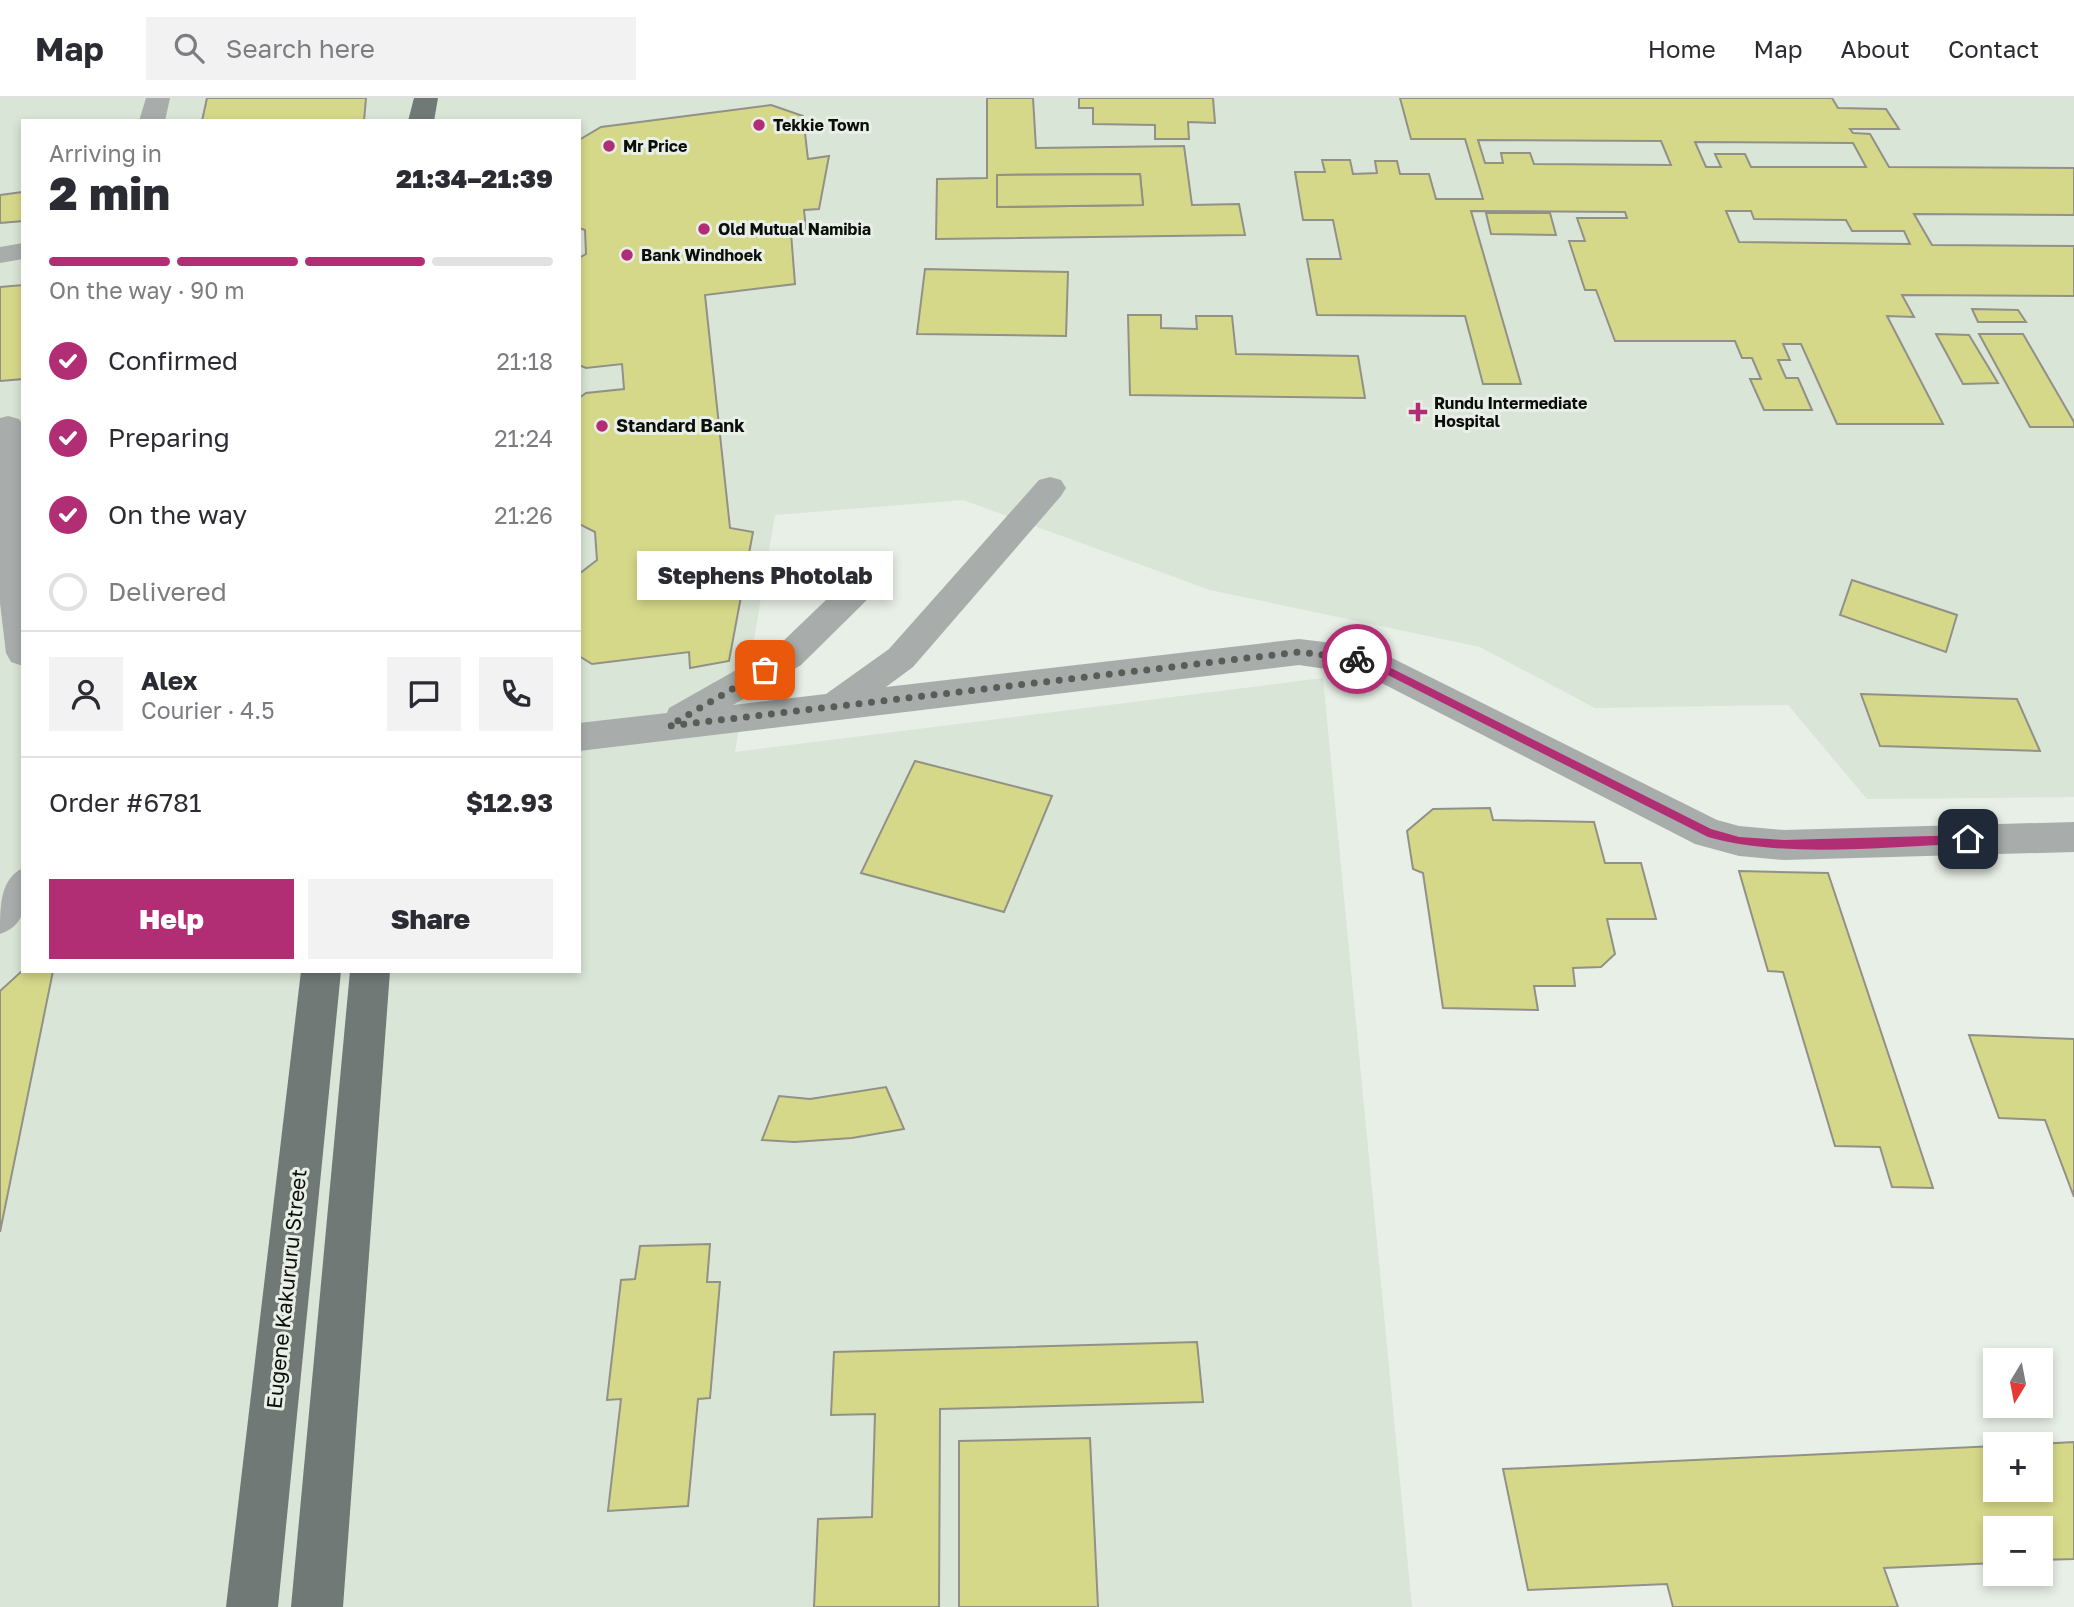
<!DOCTYPE html>
<html lang="en">
<head>
<meta charset="utf-8">
<style>
  body { margin:0; font-family:"Golos Text",sans-serif; background:#f2f2f3; color:#2b2b33; height:100vh; display:flex; flex-direction:column; font-size:26px; white-space:nowrap }
  * { box-sizing:border-box; margin:0 }
  p { font-size:23px; color:#7c7c81 }
  .icon { flex:none; width:38px; height:38px; fill:none; stroke:currentColor; stroke-width:2; stroke-linecap:round; stroke-linejoin:round }
  .map { position:relative; flex:1; overflow:hidden }
  .sheet { position:absolute; left:21px; top:21px; width:560px; height:854px; display:flex; flex-direction:column; background:#fff; border-radius:0px; box-shadow:0 4px 10px #0003 }
  .sheet>* { flex:none }
  .needle { width:46px; rotate:190deg }
  .controls { position:absolute; left:1983px; top:1250px; display:grid; gap:14px }
  .controls a { display:grid; place-items:center; width:70px; height:70px; border-radius:0px; background:#fff; box-shadow:0 4px 10px #0003; font-size:35px }
  .pin { position:absolute; display:grid; place-items:center; width:60px; height:60px; color:#fff; margin:-30px; border-radius:14px; box-shadow:0 4px 10px #0006 }
  .courier { position:absolute; display:grid; place-items:center; width:70px; height:70px; margin:-35px; border:5px solid #b22e74; border-radius:50%; background:#fff; color:#222; box-shadow:0 2px 9px #0007 }
  .bubble { position:absolute; height:49px; border-radius:0px; background:#fff; box-shadow:0 4px 10px #0003; font-size:23px; font-weight:800; line-height:49px; text-align:center }
  .summary em { font-style:normal; font-weight:800 }
  .summary div { display:flex; flex-direction:column-reverse }
  .summary { display:flex; align-items:center; justify-content:space-between; height:119px; padding:0 28px }
  h1 { font-size:46px; font-weight:800; line-height:52px }
  .bar { display:grid; grid-template-columns:repeat(4,1fr); gap:10px 7px; align-content:center; height:84px; padding:0 28px }
  .bar i { height:9px; border-radius:5px; background:#e1e1e2 }
  .bar .current { background:#b22e74 }
  .bar p { grid-column:span 4 }
  .line { display:flex; align-items:center; gap:18px; padding:0 28px; border-top:2px solid #e1e1e2 }
  .line div { flex:1 }
  .round { display:grid; place-items:center; flex:none; width:74px; height:74px; border-radius:0px; background:#f2f2f3 }
  ol { padding:0 28px; list-style:none }
  li { display:flex; align-items:center; gap:21px; height:77px }
  li p { margin-inline-start:auto }
  li .icon { padding:7px; border-radius:50%; background:#b22e74; color:#fff; stroke-width:4 }
  li:last-child { color:#7c7c81 }
  li i { width:38px; height:38px; border:4px solid #e1e1e2; border-radius:50% }
  .action { display:flex; gap:14px; margin-top:auto; padding:14px 28px }
  .action a { flex:1; height:80px; border-radius:0px; background:#b22e74; color:#fff; font-size:28px; font-weight:800; line-height:80px; text-align:center }
  .action a+a { background:#f2f2f3; color:#2b2b33 }
  header { display:flex; align-items:center; gap:42px; box-sizing:border-box; height:98px; padding:0 35px; background:#fff; border-bottom:2px solid #e1e1e2 }
  header strong { font-size:33px }
  nav { display:flex; gap:38px; margin-inline-start:auto; font-size:24px }
  .search { width:490px; height:63px; background:#f2f2f3; display:flex; align-items:center; gap:18px; box-sizing:border-box; padding:0 24px; border-radius:0px; color:#7c7c81; font-size:26px }
  .map>svg:first-child { display:block }
  .built { fill:#d9e5d6; fill-rule:evenodd }
  .building { fill:#d6d889; stroke:#919187; stroke-width:2; fill-rule:evenodd }
  .lines { fill:none; stroke-linecap:round; stroke-linejoin:round }
  .minor { fill:#a8adab; fill-rule:evenodd }
  .major { fill:#707975; fill-rule:evenodd }
  .route { fill:#b22e74 }
  .done { stroke:#585d58; stroke-width:7; stroke-dasharray:0 12.6 }
  .poi-dot { fill:#b22e74; stroke:#e8efe6; stroke-width:2.5 }
  .labels { text-anchor:middle; stroke-width:6; stroke-linejoin:round; paint-order:stroke }
  .far-poi-label { font-size:16px; font-weight:bold; fill:#0b0e0b; stroke:#e8efe6; text-anchor:start }
  .poi-label { font-size:18px; font-weight:bold; fill:#0b0e0b; stroke:#e8efe6; text-anchor:start }
  .near-street-label { font-size:21px; fill:#0b0e0b; stroke:#e8efe6 }
</style>
</head>
<body>
<header>
<strong>Map</strong>
<div class="search"><svg class="icon" aria-label="search" viewBox="0 0 24 24"><circle cx="10" cy="10" r="6"/><path d="M15 15l6 6"/></svg>Search here</div>
<nav><a>Home</a><a>Map</a><a>About</a><a>Contact</a></nav>
</header>
<div class="map">
<svg width="2074" height="1509" viewBox="0 0 2074 1509">
  <rect width="100%" height="100%" fill="#e8efe6"/>
  <path class="built" d="M0,0H2074V699L1867,701L1788,607L1595,610L1480,549L1210,492L963,402L775,417L735,654L1323,580L1412,1509H0ZM23,23H579V873H23Z"/>
  <g class="building">
    <path d="M207,0H366L364,23H202Z"/>
    <path d="M987,0H1033L1036,50L1184,48L1192,107L1239,106L1245,137L936,141L937,81L987,80ZM1140,76L1143,107L997,109V77Z"/>
    <path d="M1079,0H1213L1215,25L1188,24L1189,41H1155V27L1093,26V10H1079Z"/>
    <path d="M1400,0H1832L1838,10L1886,11L1899,31H1850L1853,35L1870,36L1889,69L2074,70V117L1914,116L1932,147L2074,148V198L1902,197L1914,219L1887,218L1943,326H1837L1801,246H1783L1790,262H1778L1786,280H1798L1812,312H1764L1750,281H1761L1752,260H1742L1735,243H1615L1596,192H1585L1569,143H1585L1577,120H1627L1625,114L1471,113L1521,286H1483L1465,218L1317,217L1307,161H1341L1333,122H1303L1295,74H1325L1322,62H1350L1353,76L1377,75L1375,63H1397L1400,76H1429L1436,101H1483L1465,41H1411ZM1478,42L1661,43L1671,67L1534,66L1530,55H1501L1503,65H1485ZM1695,44L1853,45L1866,69H1751L1745,56H1715L1721,69H1706ZM1726,113H1751L1754,121L1846,122L1852,133H1904L1910,146L1739,144Z"/>
    <path d="M771,7L803,18L808,61L829,58L819,111L804,112L806,131L791,135L795,186L705,197L730,430L753,434L729,563L690,570L689,554L592,566L579,558V476L597,462L595,434L579,426V300L586,295L624,291L622,266L586,270L579,267V160L586,156L585,132L579,130V42L601,29Z"/>
    <path d="M1140,76L1143,107L997,109V77Z"/>
    <path d="M23,94V123L0,125V97Z"/>
    <path d="M1486,115H1550L1556,137L1491,136Z"/>
    <path d="M925,171L1068,174L1066,238L917,236Z"/>
    <path d="M23,187V281L0,283V189Z"/>
    <path d="M1972,211L2018,212L2026,224H1978Z"/>
    <path d="M1128,217H1161V230L1197,231L1196,218H1232L1236,256L1358,258L1365,300L1130,297Z"/>
    <path d="M1936,236L1969,237L1998,285L1963,286Z"/>
    <path d="M1979,236H2023L2074,324V329H2030Z"/>
    <path d="M1852,482L1957,517L1946,554L1840,517Z"/>
    <path d="M1861,596L2017,601L2040,653L1880,648Z"/>
    <path d="M915,663L1052,698L1004,814L861,775Z"/>
    <path d="M1490,710L1493,722L1594,724L1605,765H1641L1656,821H1607L1615,856L1601,869L1573,870L1575,888H1534L1538,912L1443,910L1423,775L1413,771L1407,733L1433,711Z"/>
    <path d="M1739,773L1828,775L1933,1090L1892,1089L1880,1049L1835,1048L1783,874L1768,873Z"/>
    <path d="M23,872L53,873L0,1134V893Z"/>
    <path d="M1969,937L2074,941V1099L2045,1022L1999,1020Z"/>
    <path d="M886,989L904,1031L852,1040L794,1044L762,1042L779,998L810,1001Z"/>
    <path d="M710,1146L707,1184H720L710,1300L698,1301L688,1408L608,1413L621,1301L607,1302L621,1182L635,1181L640,1148Z"/>
    <path d="M1197,1244L1203,1304L940,1311L939,1509H814L818,1421L872,1419L875,1316L831,1317L834,1254Z"/>
    <path d="M1090,1340L1098,1509H959V1343Z"/>
    <path d="M2074,1344V1461L2040,1462V1430H1995V1465L1884,1470L1898,1509H1673L1667,1486L1528,1492L1503,1371L1995,1348V1391H2040L2039,1346Z"/>
  </g>
  <g class="lines">
    <g class="minor">
      <path d="M146,0H170L165,23H139Z"/>
      <path d="M23,145V161L0,165V149Z"/>
      <path d="M8,318L19,321L23,327V568L11,564L6,555L0,505V320Z"/>
      <path d="M1050,379L1061,382L1066,390L1061,398L913,569L886,589L1299,541L1349,547L1390,559L1717,722L1739,728L1784,732L2074,724V754L1784,762L1739,758L1695,746L1366,577L1299,567L579,653V625L667,615L669,610L777,549L852,477L864,473L876,477L881,485L876,493L801,567L733,607L826,596L889,551L1039,382Z"/>
      <path d="M23,770C23,798 32,825 0,836C0,808 0,781 23,770Z"/>
    </g>
    <g class="major">
      <path d="M414,0H438L434,23H408Z"/>
      <path d="M301,873H341L278,1509H226Z"/>
      <path d="M350,873H390L343,1509H291Z"/>
    </g>
  </g>
  <path class="route" d="M1357,557L1381,565L1711,731L1739,739L1784,742L1968,737L1974,741L1968,746C1887,748 1785,761 1708,739L1374,570L1354,563L1352,561Z"/>
  <g class="lines">
    <path class="done" d="M765,572L669,628L1299,554L1357,561"/>
  </g>
  <g class="poi-dot">
    <circle cx="759" cy="27" r="7"/>
    <circle cx="609" cy="48" r="7"/>
    <circle cx="704" cy="131" r="7"/>
    <circle cx="627" cy="157" r="7"/>
    <path d="M1414.5 303.5h7v7h7v7h-7v7h-7v-7h-7v-7h7z"/>
    <circle cx="602" cy="328" r="7"/>
  </g>
  <g class="labels">
    <g class="far-poi-label">
      <text x="773" y="33">Tekkie Town</text>
      <text x="623" y="54">Mr Price</text>
      <text x="718" y="137">Old Mutual Namibia</text>
      <text x="641" y="163">Bank Windhoek</text>
      <text x="1434" y="311">Rundu Intermediate<tspan x="1434" dy="18">Hospital</tspan></text>
    </g>
    <g class="poi-label">
      <text x="616" y="334">Standard Bank</text>
    </g>
    <g class="near-street-label">
      <text transform="translate(287 1191) rotate(-84)" y="7">Eugene Kakururu Street</text>
    </g>
  </g>
</svg>
<div class="controls">
<a><svg class="needle" viewBox="-14 -14 28 28"><path d="M0-13l5 13h-10z" fill="#e53935"/><path d="M0 13l5-13h-10z" fill="#7c7c81"/></svg></a>
<a>+</a>
<a>−</a>
</div>
<div class="pin" style="left:765px;top:572px;background:#ea580c"><svg class="icon" aria-label="bag" viewBox="0 0 24 24"><path d="M5 8h14l-1 12H6zM9 8a3 3 0 0 1 6 0"/></svg></div>
<div class="pin" style="left:1968px;top:741px;background:#1f2937"><svg class="icon" aria-label="home" viewBox="0 0 24 24"><path d="M3 11l9-7 9 7M6 9v11h12V9"/></svg></div>
<div class="courier" style="left:1357px;top:561px"><svg class="icon" aria-label="bike" viewBox="0 0 24 24"><circle cx="6" cy="16" r="4"/><circle cx="18" cy="16" r="4"/><path d="M6 16l4-8h5l3 8M10 8l3 8H6M13 5h3"/></svg></div>
<div class="bubble" style="left:637px;top:453px;width:256px">Stephens Photolab</div>
<section class="sheet">
<div class="summary"><div><h1>2 min</h1><p>Arriving in</p></div><em>21:34–21:39</em></div>
<div class="bar"><i class="current"></i><i class="current"></i><i class="current"></i><i></i><p>On the way · 90 m</p></div>
<ol>
<li><svg class="icon" aria-label="check" viewBox="0 0 24 24"><path d="M5 12l5 5 9-10"/></svg>Confirmed<p>21:18</p></li>
<li><svg class="icon" aria-label="check" viewBox="0 0 24 24"><path d="M5 12l5 5 9-10"/></svg>Preparing<p>21:24</p></li>
<li><svg class="icon" aria-label="check" viewBox="0 0 24 24"><path d="M5 12l5 5 9-10"/></svg>On the way<p>21:26</p></li>
<li><i></i>Delivered</li>
</ol>
<div class="line" style="height:126px"><a class="round"><svg class="icon" aria-label="person" viewBox="0 0 24 24"><circle cx="12" cy="8" r="4"/><path d="M4 21q1-7 8-7t8 7"/></svg></a><div><b>Alex</b><p>Courier · 4.5</p></div><a class="round"><svg class="icon" aria-label="chat" viewBox="0 0 24 24"><path d="M4 5h16v11H9l-5 4z"/></svg></a><a class="round"><svg class="icon" aria-label="phone" viewBox="0 0 24 24"><path d="M5 4h4l2 5-3 2q2 4 5 5l2-3 5 2v4C11 20 4 13 5 4z"/></svg></a></div>
<div class="line" style="height:91px"><div>Order #6781</div><b>$12.93</b></div>
<div class="action"><a>Help</a><a>Share</a></div>
</section>
</div>
</body>
</html>
